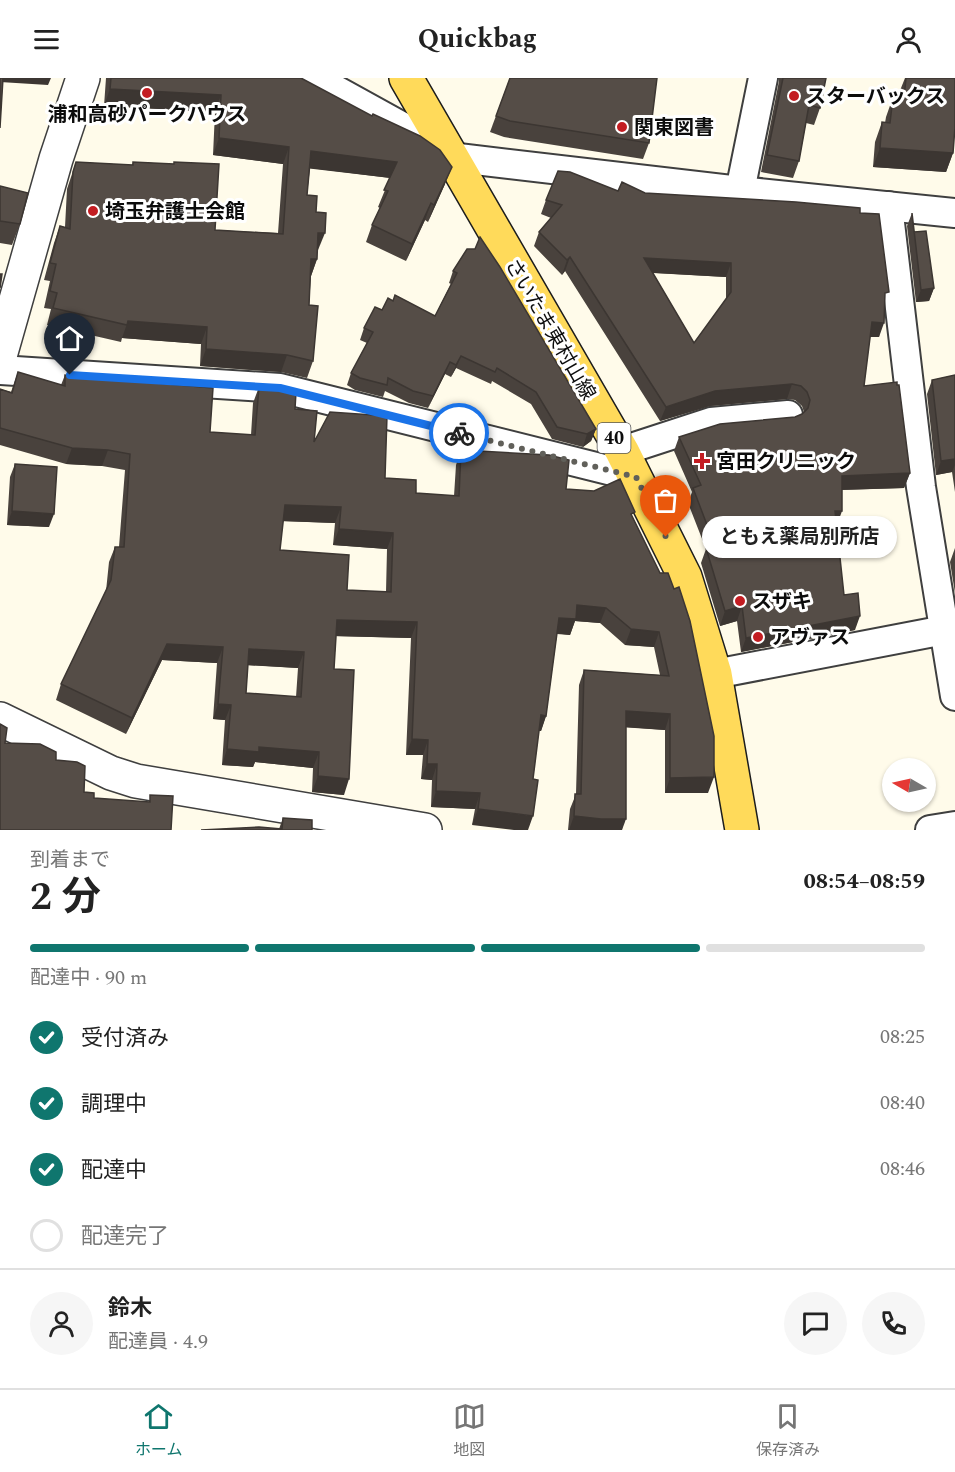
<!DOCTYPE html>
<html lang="ja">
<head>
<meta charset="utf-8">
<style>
  body { margin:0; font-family:Spectral,"Noto Sans JP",serif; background:#f6f6f6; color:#222; height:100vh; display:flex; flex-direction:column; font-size:22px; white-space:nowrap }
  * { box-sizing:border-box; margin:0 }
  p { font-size:20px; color:#767676 }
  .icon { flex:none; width:33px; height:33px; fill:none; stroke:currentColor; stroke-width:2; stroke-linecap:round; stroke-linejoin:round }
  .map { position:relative; height:752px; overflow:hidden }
  .drawer { display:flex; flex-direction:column; background:#fff; flex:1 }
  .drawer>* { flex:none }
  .needle { width:39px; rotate:279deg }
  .buttons { position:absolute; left:882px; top:680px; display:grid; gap:12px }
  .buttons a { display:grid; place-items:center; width:54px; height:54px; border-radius:50%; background:#fff; box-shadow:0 2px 4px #0004; font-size:30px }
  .pin { position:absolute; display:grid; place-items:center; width:51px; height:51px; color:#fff; margin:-62px -26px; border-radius:50% 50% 50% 0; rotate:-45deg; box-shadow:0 0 6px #0007 }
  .pin .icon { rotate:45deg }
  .courier { position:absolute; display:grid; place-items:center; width:60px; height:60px; margin:-30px; border:4px solid #1a73e8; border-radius:50%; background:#fff; color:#222; box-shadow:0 2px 8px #0007 }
  .bubble { position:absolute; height:42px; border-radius:21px; background:#fff; box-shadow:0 2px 4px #0004; font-size:20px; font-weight:700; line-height:42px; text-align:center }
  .overview em { font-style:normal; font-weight:700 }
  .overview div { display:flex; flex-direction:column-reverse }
  .overview { display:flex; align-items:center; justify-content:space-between; height:102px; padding:0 30px }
  h1 { font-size:39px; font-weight:700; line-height:45px }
  .bar { display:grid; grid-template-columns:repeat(4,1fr); gap:9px 6px; align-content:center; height:72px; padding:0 30px }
  .bar i { height:8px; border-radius:4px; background:#e0e0e0 }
  .bar .active { background:#0f766e }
  .bar p { grid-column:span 4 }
  .line { display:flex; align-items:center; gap:15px; padding:0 30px; border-top:2px solid #e0e0e0 }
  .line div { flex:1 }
  .round { display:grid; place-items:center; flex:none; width:63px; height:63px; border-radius:32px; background:#f6f6f6 }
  ol { padding:0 30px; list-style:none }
  li { display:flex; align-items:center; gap:18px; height:66px }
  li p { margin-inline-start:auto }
  li .icon { padding:6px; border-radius:50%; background:#0f766e; color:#fff; stroke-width:4 }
  li:last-child { color:#767676 }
  li i { width:33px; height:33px; border:3px solid #e0e0e0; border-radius:50% }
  header { display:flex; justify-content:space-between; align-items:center; height:78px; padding:0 30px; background:#fff; font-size:27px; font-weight:700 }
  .dock { display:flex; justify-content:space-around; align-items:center; height:84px; border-top:2px solid #e0e0e0; background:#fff; font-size:16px; color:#767676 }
  .dock a { display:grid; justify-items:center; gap:3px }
  .dock .active { color:#0f766e }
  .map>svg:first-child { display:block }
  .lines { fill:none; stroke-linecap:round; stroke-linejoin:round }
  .minor-casing { stroke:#3f3f3f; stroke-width:32 }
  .tertiary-casing { stroke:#3f3f3f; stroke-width:36 }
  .primary-casing { stroke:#1d1d1d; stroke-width:36 }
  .minor { stroke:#fff; stroke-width:28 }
  .tertiary { stroke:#fff; stroke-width:33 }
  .primary { stroke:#ffda5a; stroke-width:33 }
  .wall { fill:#49423d; fill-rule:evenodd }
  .shaded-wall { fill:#3c3632 }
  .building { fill:#554d47; stroke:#3c3632; stroke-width:1.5; fill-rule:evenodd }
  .done { stroke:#61605a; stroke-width:6; stroke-dasharray:0 10.8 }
  .route { stroke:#1a73e8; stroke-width:8 }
  .poi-dot { fill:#c31d22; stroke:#fff; stroke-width:2 }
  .labels { text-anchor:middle; stroke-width:6; stroke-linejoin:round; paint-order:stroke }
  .shield { fill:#fff; stroke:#555; stroke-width:1.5 }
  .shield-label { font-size:18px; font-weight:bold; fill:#0c0c0c }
  .poi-label { font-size:20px; font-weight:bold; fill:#0c0c0c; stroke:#fff; text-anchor:start }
  .street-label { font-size:20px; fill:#0c0c0c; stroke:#fff }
</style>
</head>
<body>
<header><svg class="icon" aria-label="menu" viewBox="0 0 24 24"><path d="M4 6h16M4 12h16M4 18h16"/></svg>Quickbag<svg class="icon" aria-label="person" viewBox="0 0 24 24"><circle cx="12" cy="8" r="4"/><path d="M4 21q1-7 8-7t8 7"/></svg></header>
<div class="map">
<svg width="955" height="752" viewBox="0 0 955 752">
  <rect width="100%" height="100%" fill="#fffbea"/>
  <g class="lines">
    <defs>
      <g id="minor">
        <path d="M314,0L401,48L450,79L740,113L955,135"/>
        <path d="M740,113L763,0"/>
        <path d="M888,128L921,409L955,618"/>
        <path d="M0,292L280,310L636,399"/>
        <path d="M622,373L711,344L788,337"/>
        <path d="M715,596L955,550"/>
        <path d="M930,752L955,748"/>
      </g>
      <g id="tertiary">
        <path d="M0,278L56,81L83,0"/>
        <path d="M0,641L111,695L136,703L425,752"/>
      </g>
      <path id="primary" d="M406,0L622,373L685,499L715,596L742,752"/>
    </defs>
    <use href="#minor" class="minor-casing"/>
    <use href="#tertiary" class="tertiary-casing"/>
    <use href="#primary" class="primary-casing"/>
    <use href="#minor" class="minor"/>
    <use href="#tertiary" class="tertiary"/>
    <use href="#primary" class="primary"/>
  </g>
  <g class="wall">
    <path d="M106,0H301L445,106L428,144L425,142L406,183L366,164L372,147L380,130L378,129L390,100L310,90L307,117L316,134L318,172H317V181L311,198L309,227L313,283L307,300L281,294L200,288L201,266L122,260L121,264L47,247L51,231L44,230L50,203L44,202L54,165L60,148L65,149L67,111L76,84L132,87L133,84L174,86V84L215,152L278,155L283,86L213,77L215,34L104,28Z"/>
    <path d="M510,0L649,65L643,81L504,59L490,54Z"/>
    <path d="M779,0H826L820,30L814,47L806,45L799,83L793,100L761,94L779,3Z"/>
    <path d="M905,0H955L953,75L946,94L873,89L875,64L882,44L885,45L886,39L893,19L899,20V15Z"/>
    <path d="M0,108L20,146L12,167L0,165Z"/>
    <path d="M618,113L645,115L860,135L885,224L879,259H870L864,308L910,395L904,410L842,412L836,447L844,517L855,552L741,574L737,543L720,548L701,485L706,471L688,425L692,414L674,373L679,359L795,339L802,336L804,334L802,328L795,322L787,321L710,328L660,343L565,193L562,197L534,168L539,154L551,140L541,136L546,122ZM653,195L726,199V221L694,265Z"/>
    <path d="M912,135L914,154L934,210L929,223L916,224L907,148Z"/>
    <path d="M467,171L596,351L591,363L583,369L552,361L531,326L492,303L491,306L456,290L451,299L445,296L428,330L409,325L385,313L383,319L355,312L347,307L351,295L367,265L360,262L364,250L435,238L451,206L449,205L453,193Z"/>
    <path d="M18,294L61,307L65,297L210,354L251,357L253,325L259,309L295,331L314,364L385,400L416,415L454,418L456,387L461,372L566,411L633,440L708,715H665V652L626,649L622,752H568L570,731L576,716L579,607L584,592L660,597L654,569L625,567L600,545L575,543L570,557L557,556L546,638L541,653H539L472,747L475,731L431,729L432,702L421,701L423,677H406L411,560L336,558L334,591L344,717L312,714L313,690L255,684L253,689L222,687L225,642L213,641L217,585L162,582L126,656L56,622L61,606L106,513L109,484L115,469H119L125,392L102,388L66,386L0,367V311L11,314ZM283,443L335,445L333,467L387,471L386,514L347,512L280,472ZM248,587L298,590L296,619L246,615Z"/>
    <path d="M955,297V414L952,394L936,397L927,316L932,302Z"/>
    <path d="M15,386L49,449L7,447L10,399Z"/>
    <path d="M955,470V515L950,484Z"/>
    <path d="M283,740L312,752L279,751Z"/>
  </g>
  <g class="shaded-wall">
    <path d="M0,0H51L48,7L0,4Z"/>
    <path d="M110,11L221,17L215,34L104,28Z"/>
    <path d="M219,60L289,69L283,86L213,77Z"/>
    <path d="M880,70L953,75L946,94L873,89Z"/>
    <path d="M311,73L397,84L391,100L305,90Z"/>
    <path d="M452,89L445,106L428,144L434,127Z"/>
    <path d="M431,125L425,142L406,183L412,166Z"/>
    <path d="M318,155H325L318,172H312Z"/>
    <path d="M570,179L565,193L562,197L567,182Z"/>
    <path d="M644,180L731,185L726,199L639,194Z"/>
    <path d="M311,181H317L311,198Z"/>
    <path d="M934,210L929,223L916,224L921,212Z"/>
    <path d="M128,243L207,249L201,266L122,260Z"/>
    <path d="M872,244L884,245L879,259H867Z"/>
    <path d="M206,271L287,277L281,294L200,288Z"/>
    <path d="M461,278L456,290L451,299L456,287Z"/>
    <path d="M450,284L445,296L428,330L433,318Z"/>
    <path d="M792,306L787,321L710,328L660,343L666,329L715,313Z"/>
    <path d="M596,351L591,363L583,369L587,356Z"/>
    <path d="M72,370L108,372L102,388L66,386Z"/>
    <path d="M955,381V387L952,394L936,397L941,383Z"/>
    <path d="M910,395L904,410L836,412L842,398Z"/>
    <path d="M285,427L341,429L335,445L279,443Z"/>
    <path d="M12,433L54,436L49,449L7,447Z"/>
    <path d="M835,433H842L837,447L829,448Z"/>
    <path d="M339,451L393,455L387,471L333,467Z"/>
    <path d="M577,527L606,530L600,545L575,543L570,557L554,555L559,540Z"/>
    <path d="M742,528L737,543L720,548L725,533Z"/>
    <path d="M860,538L855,552L741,574L746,560Z"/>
    <path d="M337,542L417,544L411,560L331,558Z"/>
    <path d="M631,551L659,554L654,569L625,567Z"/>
    <path d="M167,566L223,569L217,585L162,582L126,656L132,640Z"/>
    <path d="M249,571L304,574L298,590L244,587Z"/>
    <path d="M218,626L231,627L225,642L213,641Z"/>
    <path d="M626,633L670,636L665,652L620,649Z"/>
    <path d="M541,637L546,638L541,653H535Z"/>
    <path d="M412,661L428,662L423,677H406Z"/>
    <path d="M259,669L319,674L313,690L255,684L253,689L222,687L227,671Z"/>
    <path d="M427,686H437L432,702L421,701Z"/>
    <path d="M318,698L349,701L344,717L312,714Z"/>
    <path d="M714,699L708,715H665L670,700Z"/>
    <path d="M436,713L480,715L475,731L431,729Z"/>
    <path d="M478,731L533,738L528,752H514L472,747Z"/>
    <path d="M574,738L626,741L622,752H569Z"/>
  </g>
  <g class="building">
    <path d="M0,0H3L0,50Z"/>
    <path d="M111,0H301L372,38L373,36L420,58L440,72L452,89L434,127L431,125L412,166L372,147L388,113L384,112L397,84L311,73L307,117L317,118L316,134L326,135L325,155H318L317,181H311L309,227L318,228L313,283L287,277L206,271L207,249L128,243L127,247L53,230L57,215L50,213L56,186L50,185L60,148L70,151L73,94L76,84L133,87V84L174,86V84L219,86L215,152L283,156L289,69L219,60L221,17L110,11Z"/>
    <path d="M510,0H657L649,65L510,43L496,38Z"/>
    <path d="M783,0H826L820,30L809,27L799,83L767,77Z"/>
    <path d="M906,0H955V49L953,75L880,70L882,44L890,45L893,19L904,20Z"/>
    <path d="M558,93L570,94L618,113L622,104L645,115L796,124L860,130V135L879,136L889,214L885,215L884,245L872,244L864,308L897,304V307H899L910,395L842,398V433H835L844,517L858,515L860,538L746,560L742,528L725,533L706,470L715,468L693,410L701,407L679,359L720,346L795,339L802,336L808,330L810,322L807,314L801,308L792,306L715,313L666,329L570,179L567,182L539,154L562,127L546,122ZM644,180L731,185V214L694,265Z"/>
    <path d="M0,108L28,115L20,146L0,143Z"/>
    <path d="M912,135L914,154L926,153L934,210L921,212Z"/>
    <path d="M480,159L500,189L596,351L587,356L557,349L536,314L497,290L495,294L461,278L456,287L450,284L433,318L413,313L388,300L387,307L360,300L351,295L373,254L364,250L375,229L382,232L388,220L393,223L395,217L435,238L457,195L453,193L467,171H475Z"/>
    <path d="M0,196H2L0,210Z"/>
    <path d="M18,294L65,308V297L213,310L210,354L255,357L259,309L283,311L296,314L295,331L317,333L314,364L330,334L387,338L385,400L416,402V415L459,418L461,372L549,377L569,382L566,411L594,413L620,401L635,434L631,436L660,495H668L674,511L679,509L690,543L714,658V699L670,700V636L626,633V741H601L574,738L575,716H581L584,592L669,598L659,554L631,551L606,530L577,527L576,541L559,540L546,638L541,637L533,701L538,702L533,738L478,731L480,715L436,713L437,686H427L428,662L412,661L417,544L337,542L334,591L354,592L349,701L318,698L319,674L259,669V674L227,671L231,627L218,626L223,569L167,566L132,640L61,606L111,502L115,469H124L130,376L108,372L72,370L0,350V311L12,315ZM285,427L341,429L339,451L393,455L391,514L347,512L349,477L280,472ZM249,571L304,574L301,619L246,615Z"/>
    <path d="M955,297V381L941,383L932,302Z"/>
    <path d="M15,386L57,389L54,436L12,433Z"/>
    <path d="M0,646L7,650L5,665L40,666L56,674V682L77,684L85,688L84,714L94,715V720L150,724V717L173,718L171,752H0Z"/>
    <path d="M283,740L312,742V752H201L259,749L282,751Z"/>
  </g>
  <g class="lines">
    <path class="done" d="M459,355L636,399L666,459"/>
    <path class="route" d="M70,297L280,310L459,355"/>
  </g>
  <g class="poi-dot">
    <circle cx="147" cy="15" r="6"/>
    <circle cx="794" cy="18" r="6"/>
    <circle cx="622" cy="49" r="6"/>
    <circle cx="93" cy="133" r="6"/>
    <path d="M699 374h6v6h6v6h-6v6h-6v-6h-6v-6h6z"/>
    <circle cx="740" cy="523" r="6"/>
    <circle cx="758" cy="559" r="6"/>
  </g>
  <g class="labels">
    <rect class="shield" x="597.5" y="345" width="33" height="30" rx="4.5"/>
    <g class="shield-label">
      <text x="614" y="366">40</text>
    </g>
    <g class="poi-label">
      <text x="806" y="25">スターバックス</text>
      <text x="147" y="43" text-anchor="middle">浦和高砂パークハウス</text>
      <text x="634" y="56">関東図書</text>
      <text x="105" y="140">埼玉弁護士会館</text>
      <text x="716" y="390">宮田クリニック</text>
      <text x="752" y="530">スザキ</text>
      <text x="770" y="566">アヴァス</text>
    </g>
    <g class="street-label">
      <text transform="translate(551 251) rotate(60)" y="7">さいたま東村山線</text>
    </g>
  </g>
</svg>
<div class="buttons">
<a><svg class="needle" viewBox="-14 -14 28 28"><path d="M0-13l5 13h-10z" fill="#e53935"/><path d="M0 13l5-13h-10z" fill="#767676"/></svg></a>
</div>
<div class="pin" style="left:666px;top:459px;background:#ea580c"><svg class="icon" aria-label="bag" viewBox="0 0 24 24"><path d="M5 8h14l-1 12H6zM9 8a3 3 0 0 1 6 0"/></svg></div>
<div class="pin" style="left:70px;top:297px;background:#1f2937"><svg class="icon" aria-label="home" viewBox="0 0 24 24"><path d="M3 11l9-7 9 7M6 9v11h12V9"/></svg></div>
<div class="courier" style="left:459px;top:355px"><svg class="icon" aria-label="bike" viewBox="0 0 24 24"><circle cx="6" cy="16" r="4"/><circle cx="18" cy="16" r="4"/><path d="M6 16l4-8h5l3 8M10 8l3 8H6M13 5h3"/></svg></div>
<div class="bubble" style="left:702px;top:438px;width:195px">ともえ薬局別所店</div>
</div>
<section class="drawer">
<div class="overview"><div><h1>2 分</h1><p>到着まで</p></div><em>08:54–08:59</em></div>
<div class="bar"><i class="active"></i><i class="active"></i><i class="active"></i><i></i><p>配達中 · 90 m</p></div>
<ol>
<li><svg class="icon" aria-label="check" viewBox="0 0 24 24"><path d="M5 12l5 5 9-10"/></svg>受付済み<p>08:25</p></li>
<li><svg class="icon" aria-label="check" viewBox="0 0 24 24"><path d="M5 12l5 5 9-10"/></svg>調理中<p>08:40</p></li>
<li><svg class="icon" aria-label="check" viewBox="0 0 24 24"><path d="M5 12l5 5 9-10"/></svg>配達中<p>08:46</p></li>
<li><i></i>配達完了</li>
</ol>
<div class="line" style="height:108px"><a class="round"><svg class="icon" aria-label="person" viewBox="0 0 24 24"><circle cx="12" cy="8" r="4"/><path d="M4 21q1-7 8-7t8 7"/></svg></a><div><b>鈴木</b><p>配達員 · 4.9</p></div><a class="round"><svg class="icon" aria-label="chat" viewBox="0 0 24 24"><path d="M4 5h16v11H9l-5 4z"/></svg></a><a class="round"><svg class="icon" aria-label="phone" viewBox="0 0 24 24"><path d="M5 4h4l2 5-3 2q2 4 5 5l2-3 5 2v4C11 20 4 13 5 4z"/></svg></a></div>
</section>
<nav class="dock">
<a class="active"><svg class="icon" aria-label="home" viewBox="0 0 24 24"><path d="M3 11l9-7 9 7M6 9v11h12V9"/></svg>ホーム</a>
<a><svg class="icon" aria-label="map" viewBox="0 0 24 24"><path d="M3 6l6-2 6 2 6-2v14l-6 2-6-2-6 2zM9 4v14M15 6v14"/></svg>地図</a>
<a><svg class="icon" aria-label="saved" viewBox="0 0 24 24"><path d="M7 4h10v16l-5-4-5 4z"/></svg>保存済み</a>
</nav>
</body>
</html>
